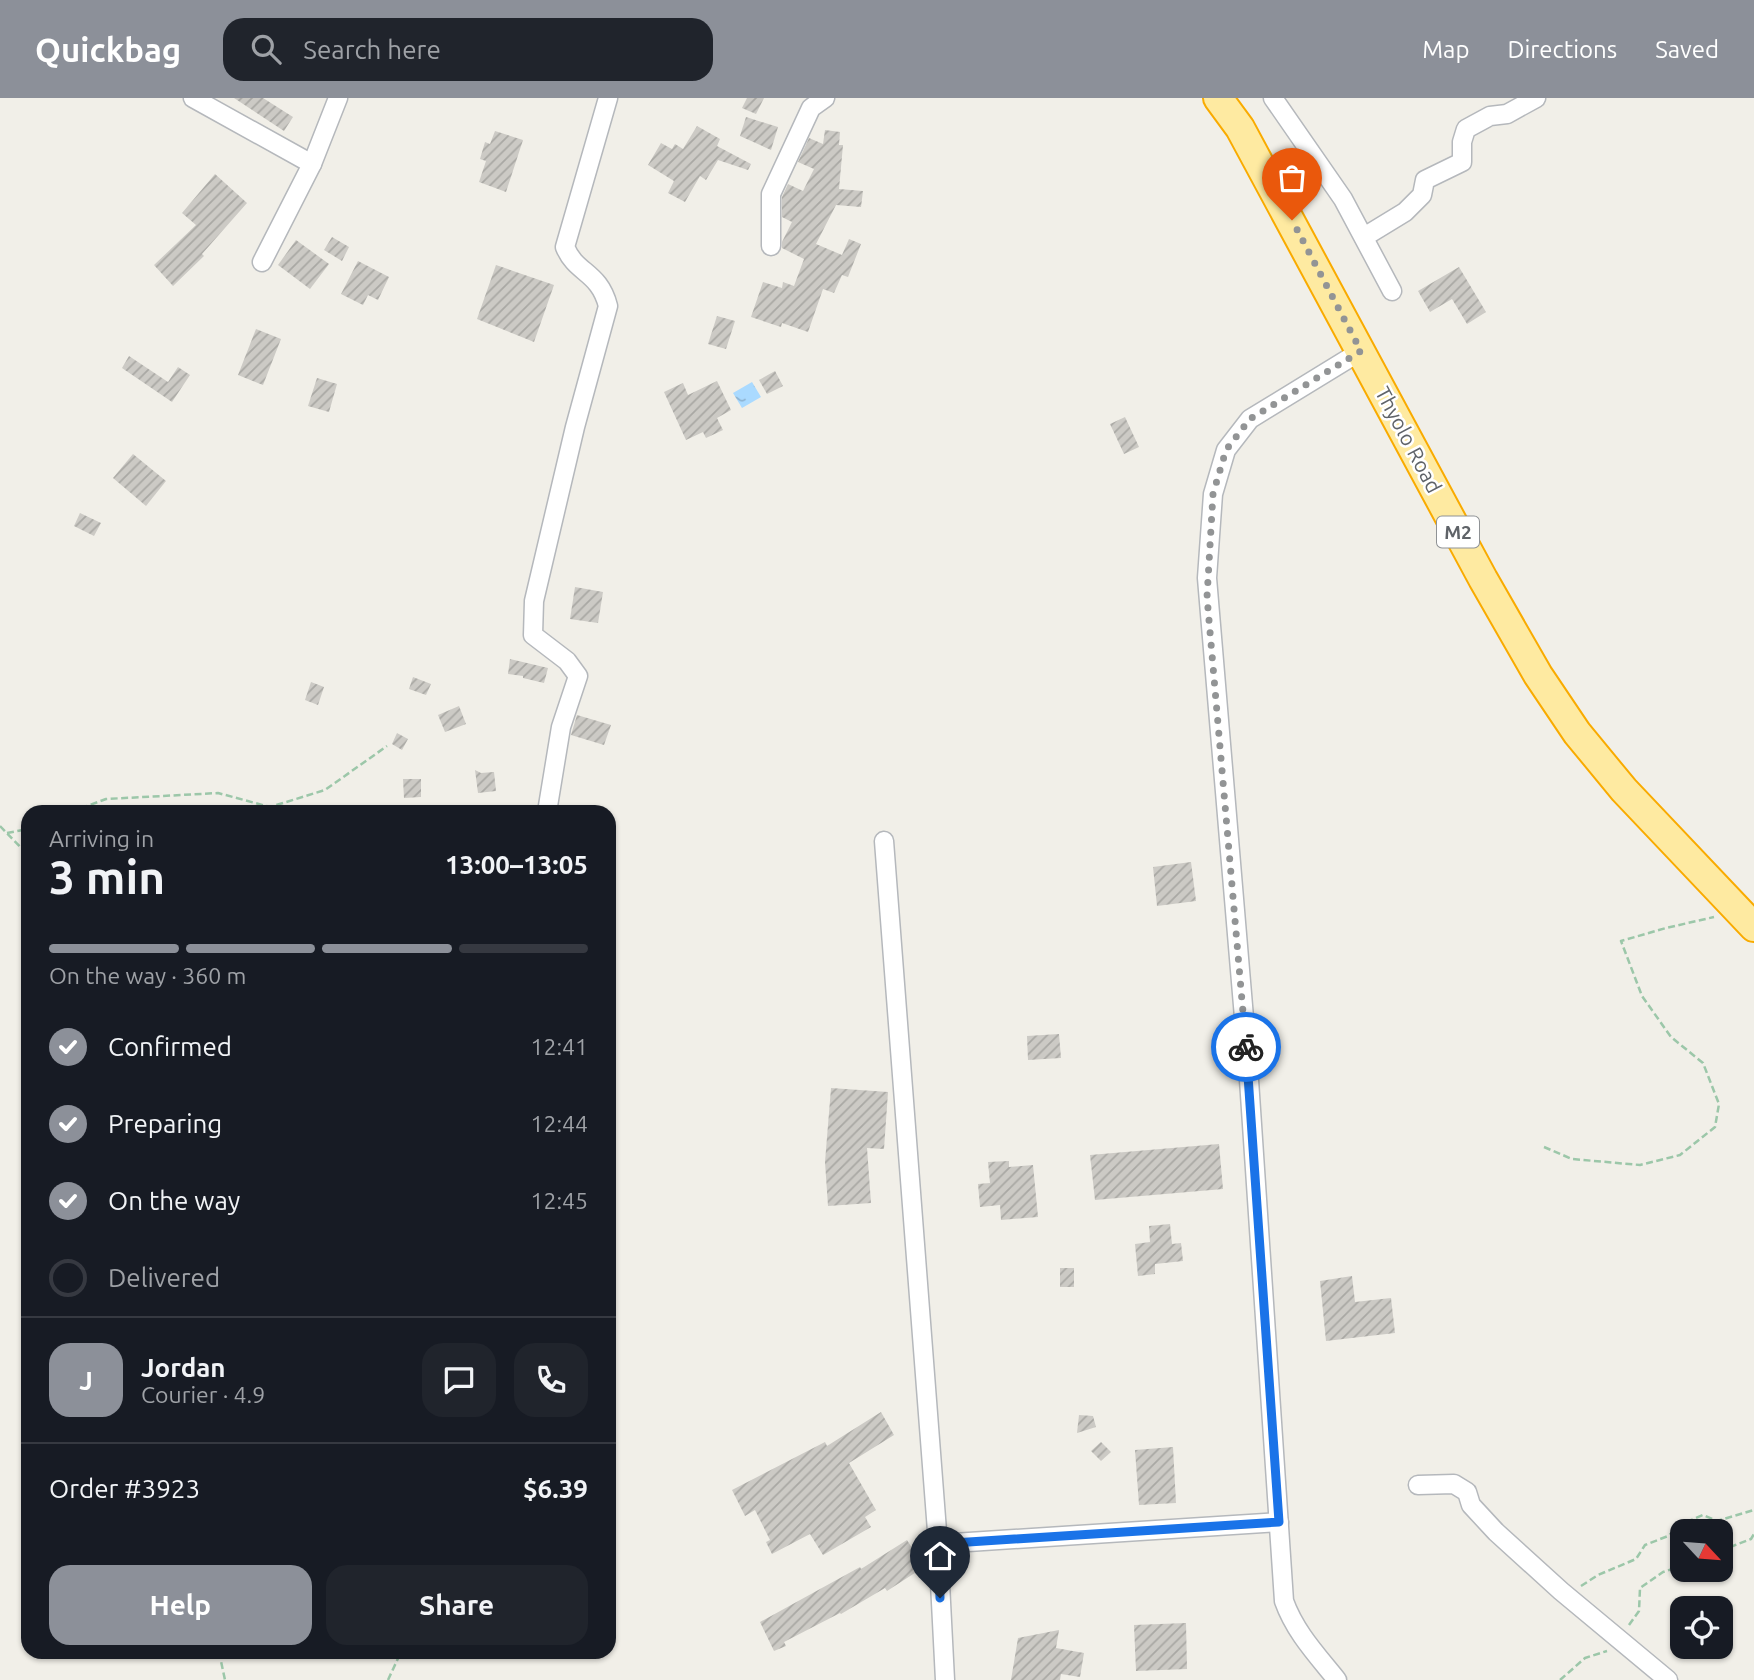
<!DOCTYPE html>
<html lang="en">
<head>
<meta charset="utf-8">
<style>
  body { margin:0; font-family:Ubuntu,sans-serif; background:#20242c; color:#f1f3f6; height:100vh; display:flex; flex-direction:column; font-size:26px; white-space:nowrap }
  * { box-sizing:border-box; margin:0 }
  p { font-size:23px; color:#9ea1a6 }
  .icon { flex:none; width:38px; height:38px; fill:none; stroke:currentColor; stroke-width:2; stroke-linecap:round; stroke-linejoin:round }
  .map { position:relative; flex:1; overflow:hidden }
  .panel { position:absolute; left:21px; top:707px; width:595px; height:854px; display:flex; flex-direction:column; background:#171b24; border-radius:21px; box-shadow:0 2px 5px #0004 }
  .panel>* { flex:none }
  .needle { width:46px; rotate:116deg }
  .tools { position:absolute; left:1670px; top:1421px; display:grid; gap:14px }
  .tools a { display:grid; place-items:center; width:63px; height:63px; border-radius:14px; background:#171b24; box-shadow:0 2px 5px #0004; font-size:35px }
  .pin { position:absolute; display:grid; place-items:center; width:60px; height:60px; color:#fff; margin:-72px -30px; border-radius:50% 50% 50% 0; rotate:-45deg; box-shadow:0 0 7px #0007 }
  .pin .icon { rotate:45deg }
  .courier { position:absolute; display:grid; place-items:center; width:70px; height:70px; margin:-35px; border:5px solid #1a73e8; border-radius:50%; background:#fff; color:#222; box-shadow:0 2px 9px #0007 }
  .overview em { font-style:normal; font-weight:700 }
  .overview div { display:flex; flex-direction:column-reverse }
  .overview { display:flex; align-items:center; justify-content:space-between; height:119px; padding:0 28px }
  h1 { font-size:46px; font-weight:700; line-height:52px }
  .bar { display:grid; grid-template-columns:repeat(4,1fr); gap:10px 7px; align-content:center; height:84px; padding:0 28px }
  .bar i { height:9px; border-radius:5px; background:#363941 }
  .bar .current { background:#8c9099 }
  .bar p { grid-column:span 4 }
  .line { display:flex; align-items:center; gap:18px; padding:0 28px; border-top:2px solid #363941 }
  .line div { flex:1 }
  .round { display:grid; place-items:center; flex:none; width:74px; height:74px; border-radius:21px; background:#20242c }
  ol { padding:0 28px; list-style:none }
  li { display:flex; align-items:center; gap:21px; height:77px }
  li p { margin-inline-start:auto }
  li .icon { padding:7px; border-radius:50%; background:#8c9099; color:#fff; stroke-width:4 }
  li:last-child { color:#9ea1a6 }
  li i { width:38px; height:38px; border:4px solid #363941; border-radius:50% }
  .cta { display:flex; gap:14px; margin-top:auto; padding:14px 28px }
  .cta a { flex:1; height:80px; border-radius:21px; background:#8c9099; color:#fff; font-size:28px; font-weight:700; line-height:80px; text-align:center }
  .cta a+a { background:#20242c; color:#f1f3f6 }
  header { display:flex; align-items:center; gap:42px; box-sizing:border-box; height:98px; padding:0 35px; background:#8c9099; color:#fff }
  header strong { font-size:33px }
  nav { display:flex; gap:38px; margin-inline-start:auto; font-size:24px }
  .search { width:490px; height:63px; background:#20242c; display:flex; align-items:center; gap:18px; box-sizing:border-box; padding:0 24px; border-radius:21px; color:#9ea1a6; font-size:26px }
  .map>svg:first-child { display:block }
  .water { fill:url(#water-ripples) }
  .building { fill:url(#building-hatch) }
  .lines { fill:none; stroke-linecap:round; stroke-linejoin:round }
  .minor-casing { stroke:#b5b8bc; stroke-width:21 }
  .trunk-casing { stroke:#f9ab00; stroke-width:32 }
  .path { stroke:#9cc7a9; stroke-width:2.5; stroke-dasharray:7 3.5; stroke-linecap:butt }
  .minor { stroke:#fff; stroke-width:18 }
  .trunk { stroke:#feeaa1; stroke-width:28 }
  .done { stroke:#929495; stroke-width:7; stroke-dasharray:0 12.6 }
  .route { stroke:#1a73e8; stroke-width:9 }
  .labels { text-anchor:middle; stroke-width:5; stroke-linejoin:round; paint-order:stroke }
  .shield { fill:#fff; stroke:#8f9295; stroke-width:2 }
  .shield-label { font-size:19px; font-weight:bold; fill:#5f6368 }
  .street-label { font-size:21px; fill:#5f6368; stroke:#fff }
</style>
</head>
<body>
<header>
<strong>Quickbag</strong>
<div class="search"><svg class="icon" aria-label="search" viewBox="0 0 24 24"><circle cx="10" cy="10" r="6"/><path d="M15 15l6 6"/></svg>Search here</div>
<nav><a>Map</a><a>Directions</a><a>Saved</a></nav>
</header>
<div class="map">
<svg width="1754" height="1582" viewBox="0 0 1754 1582">
  <defs>
    <pattern id="water-ripples" width="26" height="14" patternUnits="userSpaceOnUse" patternTransform="scale(1.75)"><rect width="26" height="14" fill="#aadaff"/><path d="M2 4q2-2 4 0t4 0M15 11q2-2 4 0t4 0" fill="none" stroke="#8eb4d2"/></pattern>
    <pattern id="building-hatch" width="6" height="6" patternUnits="userSpaceOnUse" patternTransform="scale(1.75)"><rect width="6" height="6" fill="#cccac5"/><path d="M-1 1l2-2M0 6l6-6M5 7l2-2" fill="none" stroke="#a9a8a4"/></pattern>
  </defs>
  <rect width="100%" height="100%" fill="#f1efe8"/>
  <path class="water" d="M752,284L761,299L742,310L733,295Z"/>
  <g class="building">
    <path d="M234,0H263L293,19L284,33Z"/>
    <path d="M747,0H764L756,16L742,10Z"/>
    <path d="M746,19L778,29L771,52L740,38Z"/>
    <path d="M697,28L720,41L717,48L751,66L748,72L718,62L706,82L700,78L685,104L668,95L674,83L648,67L661,45L672,51L675,46L683,51Z"/>
    <path d="M825,32L840,34L839,47H843L839,91L863,93L861,109L836,107L816,146L842,157L849,141L861,146L848,179L842,177L834,195L823,191L808,234L782,225L781,229L751,219L763,184L782,190L783,184L794,188L804,161L782,150V144L792,124L782,119V99L788,86L803,93L814,71L798,64L809,40L823,46Z"/>
    <path d="M495,33L523,42L506,94L479,84L486,63L480,61L485,44L490,46Z"/>
    <path d="M215,76L247,105L202,156L204,158L173,188L154,167L196,127L182,115Z"/>
    <path d="M332,139L349,149L342,163L324,152Z"/>
    <path d="M296,142L329,166L310,191L278,167Z"/>
    <path d="M358,163L389,179L378,202L368,197L363,207L341,196Z"/>
    <path d="M496,167L554,187L534,244L477,221Z"/>
    <path d="M1459,169L1486,214L1467,226L1452,201L1430,214L1418,193Z"/>
    <path d="M717,218L735,223L726,251L708,246Z"/>
    <path d="M256,231L281,241L263,287L238,277Z"/>
    <path d="M129,258L168,284L178,269L190,277L172,304L122,270Z"/>
    <path d="M775,273L783,288L767,296L759,282Z"/>
    <path d="M317,280L337,286L329,314L308,308Z"/>
    <path d="M717,283L731,312L717,320L723,332L706,340L703,334L686,342L664,294L683,285L688,297Z"/>
    <path d="M1125,319L1139,349L1124,356L1110,326Z"/>
    <path d="M133,356L166,383L146,408L113,380Z"/>
    <path d="M80,415L101,425L94,438L74,428Z"/>
    <path d="M575,489L603,494L598,525L570,521Z"/>
    <path d="M510,561L548,570L544,585L523,580V578L508,576Z"/>
    <path d="M413,579L431,586L426,597L409,591Z"/>
    <path d="M311,584L324,589L318,607L305,602Z"/>
    <path d="M459,608L466,626L445,634L438,617Z"/>
    <path d="M577,617L611,627L604,647L571,637Z"/>
    <path d="M397,635L408,641L402,652L392,646Z"/>
    <path d="M475,672L481,675L494,674L496,693L478,695Z"/>
    <path d="M403,681H421V699L404,700Z"/>
    <path d="M1191,764L1196,803L1157,808L1153,769Z"/>
    <path d="M1059,936L1061,960L1028,962L1027,938Z"/>
    <path d="M831,990L888,994L884,1051L867,1050L871,1105L828,1108L825,1064Z"/>
    <path d="M1219,1046L1223,1091L1095,1102L1090,1057Z"/>
    <path d="M1009,1063V1069L1033,1067L1038,1119L1001,1122L1000,1107L980,1109L978,1086L990,1085L988,1064Z"/>
    <path d="M1170,1126L1172,1146L1181,1145L1183,1163L1155,1166V1176L1138,1178L1135,1146L1150,1144L1149,1128Z"/>
    <rect x="1060" y="1170" width="14" height="19"/>
    <path d="M1352,1178L1355,1204L1391,1200L1395,1235L1326,1243L1320,1183Z"/>
    <path d="M881,1314L894,1337L849,1365L876,1412L865,1419L871,1429L823,1457L810,1436L772,1456L766,1444L770,1442L755,1412L745,1418L732,1392L825,1344L827,1348Z"/>
    <path d="M1079,1317L1093,1318L1096,1329L1077,1335Z"/>
    <path d="M1101,1344L1111,1354L1101,1363L1091,1353Z"/>
    <path d="M1173,1349L1176,1405L1139,1407L1135,1352Z"/>
    <path d="M907,1442L924,1469L887,1493L885,1490L841,1516L840,1515L784,1544L786,1548L774,1553L760,1524L860,1469L861,1471Z"/>
    <path d="M1186,1525L1187,1571L1136,1573L1134,1527Z"/>
    <path d="M1059,1532L1056,1550L1084,1555L1080,1579L1061,1576L1060,1582H1011L1018,1540Z"/>
  </g>
  <g class="lines">
    <defs>
      <g id="minor">
        <path d="M193,0L312,66"/>
        <path d="M1273,0L1343,101L1392,193"/>
        <path d="M1364,139L1405,114L1422,97L1425,82L1462,64V44L1466,31L1490,18L1507,16L1536,0"/>
        <path d="M771,148V96L811,10L825,0"/>
        <path d="M262,164L312,66L338,0"/>
        <path d="M547,714L561,629L578,578L567,563L533,537L534,503L575,329L608,208C599,173 576,176 565,149L608,0"/>
        <path d="M884,743L938,1446L945,1582"/>
        <path d="M1418,1387L1454,1386L1467,1394L1471,1407L1496,1434L1561,1493L1668,1582"/>
        <path d="M938,1446L1279,1424"/>
        <path d="M1337,1582C1317,1557 1295,1534 1284,1503L1248,967L1207,480L1213,396L1226,352L1250,321L1361,253"/>
      </g>
      <path id="trunk" d="M1218,0L1240,30L1483,481L1538,577L1577,635L1624,692L1754,829"/>
    </defs>
    <use href="#minor" class="minor-casing"/>
    <use href="#trunk" class="trunk-casing"/>
    <g class="path">
      <path d="M71,714L106,701L218,695L270,709L325,692L387,648"/>
      <path d="M0,728L28,757"/>
      <path d="M7,735L28,731"/>
      <path d="M1544,1049L1572,1061L1640,1067L1680,1057L1715,1029L1719,1006L1703,965L1671,939L1642,898L1621,843L1666,830L1714,819"/>
      <path d="M1720,1453L1751,1441L1754,1436"/>
      <path d="M1581,1488L1598,1477L1636,1461L1645,1447L1668,1438L1684,1425L1703,1417L1717,1423L1754,1412"/>
      <path d="M1629,1527L1639,1513L1640,1490L1663,1474L1682,1468"/>
      <path d="M219,1554L225,1582"/>
      <path d="M388,1582L401,1554"/>
      <path d="M1560,1582L1585,1560L1607,1553"/>
    </g>
    <use href="#minor" class="minor"/>
    <use href="#trunk" class="trunk"/>
  </g>
  <g class="lines">
    <path class="done" d="M1246,949L1207,499L1213,396L1226,352L1250,321L1361,253L1292,122"/>
    <path class="route" d="M940,1500L938,1446L1279,1424L1246,949"/>
  </g>
  <g class="labels">
    <rect class="shield" x="1437" y="418.5" width="42" height="31" rx="5"/>
    <g class="shield-label">
      <text x="1458" y="441">M2</text>
    </g>
    <g class="street-label">
      <text transform="translate(1408 342) rotate(62)" y="7">Thyolo Road</text>
    </g>
  </g>
</svg>
<div class="tools">
<a><svg class="needle" viewBox="-14 -14 28 28"><path d="M0-13l5 13h-10z" fill="#e53935"/><path d="M0 13l5-13h-10z" fill="#9ea1a6"/></svg></a>
<a><svg class="icon" aria-label="locate" viewBox="0 0 24 24"><circle cx="12" cy="12" r="6"/><path d="M12 2v4M12 18v4M2 12h4M18 12h4"/></svg></a>
</div>
<div class="pin" style="left:1292px;top:122px;background:#ea580c"><svg class="icon" aria-label="bag" viewBox="0 0 24 24"><path d="M5 8h14l-1 12H6zM9 8a3 3 0 0 1 6 0"/></svg></div>
<div class="pin" style="left:940px;top:1500px;background:#1f2937"><svg class="icon" aria-label="home" viewBox="0 0 24 24"><path d="M3 11l9-7 9 7M6 9v11h12V9"/></svg></div>
<div class="courier" style="left:1246px;top:949px"><svg class="icon" aria-label="bike" viewBox="0 0 24 24"><circle cx="6" cy="16" r="4"/><circle cx="18" cy="16" r="4"/><path d="M6 16l4-8h5l3 8M10 8l3 8H6M13 5h3"/></svg></div>
<section class="panel">
<div class="overview"><div><h1>3 min</h1><p>Arriving in</p></div><em>13:00–13:05</em></div>
<div class="bar"><i class="current"></i><i class="current"></i><i class="current"></i><i></i><p>On the way · 360 m</p></div>
<ol>
<li><svg class="icon" aria-label="check" viewBox="0 0 24 24"><path d="M5 12l5 5 9-10"/></svg>Confirmed<p>12:41</p></li>
<li><svg class="icon" aria-label="check" viewBox="0 0 24 24"><path d="M5 12l5 5 9-10"/></svg>Preparing<p>12:44</p></li>
<li><svg class="icon" aria-label="check" viewBox="0 0 24 24"><path d="M5 12l5 5 9-10"/></svg>On the way<p>12:45</p></li>
<li><i></i>Delivered</li>
</ol>
<div class="line" style="height:126px"><b class="round" style="background:#8c9099;color:#fff">J</b><div><b>Jordan</b><p>Courier · 4.9</p></div><a class="round"><svg class="icon" aria-label="chat" viewBox="0 0 24 24"><path d="M4 5h16v11H9l-5 4z"/></svg></a><a class="round"><svg class="icon" aria-label="phone" viewBox="0 0 24 24"><path d="M5 4h4l2 5-3 2q2 4 5 5l2-3 5 2v4C11 20 4 13 5 4z"/></svg></a></div>
<div class="line" style="height:91px"><div>Order #3923</div><b>$6.39</b></div>
<div class="cta"><a>Help</a><a>Share</a></div>
</section>
</div>
</body>
</html>
